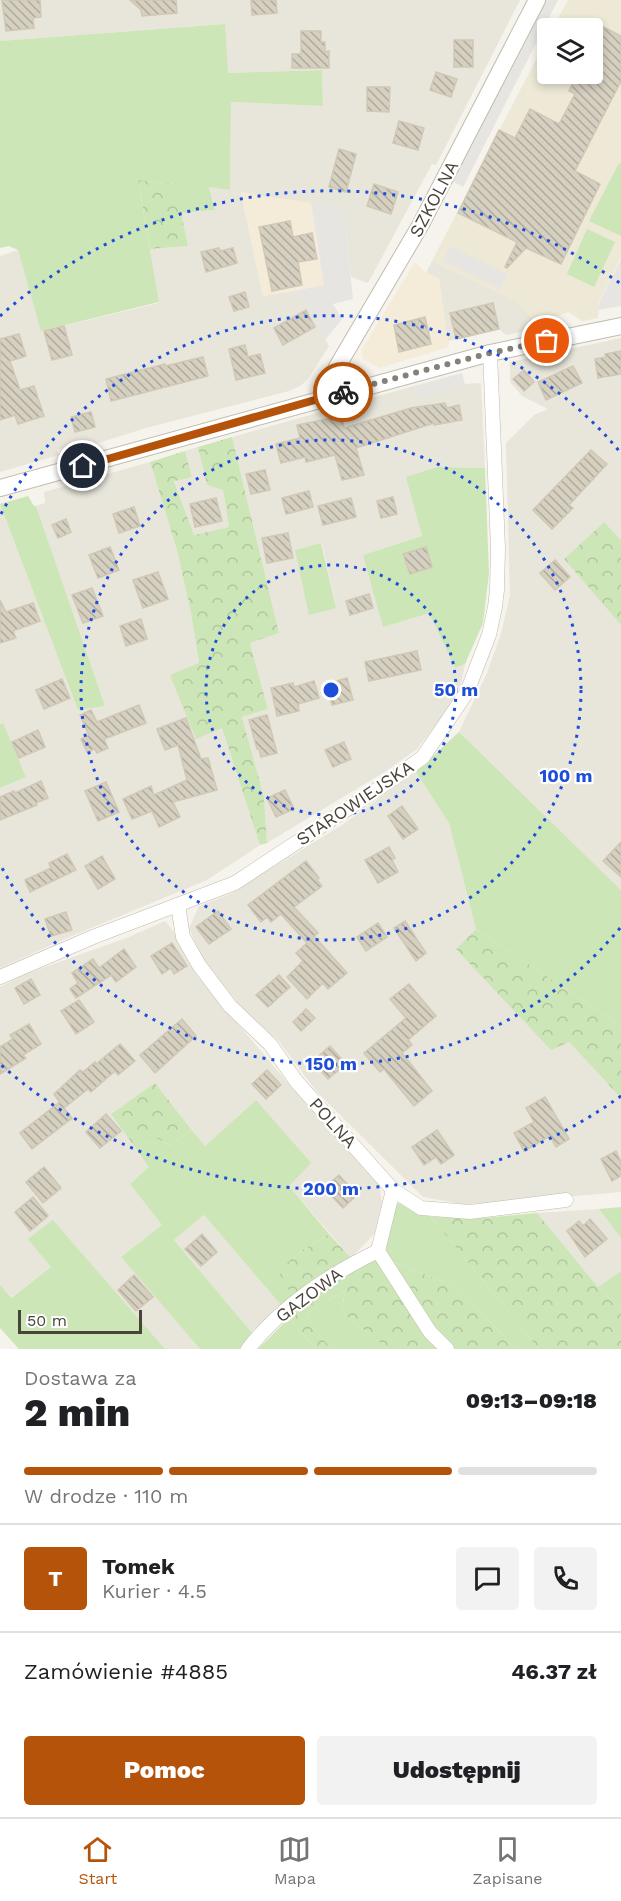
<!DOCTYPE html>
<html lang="pl">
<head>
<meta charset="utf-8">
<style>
  body { margin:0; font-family:"Work Sans",sans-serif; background:#f2f2f2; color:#202124; height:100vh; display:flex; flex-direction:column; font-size:22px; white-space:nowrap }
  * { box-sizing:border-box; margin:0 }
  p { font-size:20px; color:#757577 }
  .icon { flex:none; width:33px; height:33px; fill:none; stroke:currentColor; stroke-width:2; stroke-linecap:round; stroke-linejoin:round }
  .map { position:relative; height:1349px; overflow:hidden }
  .side { display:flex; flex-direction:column; background:#fff; flex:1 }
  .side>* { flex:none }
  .controls { position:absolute; left:537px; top:18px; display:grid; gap:12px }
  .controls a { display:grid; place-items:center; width:66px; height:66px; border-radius:6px; background:#fff; box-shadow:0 3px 9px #0003; font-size:30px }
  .scale { position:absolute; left:18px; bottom:15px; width:124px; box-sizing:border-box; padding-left:6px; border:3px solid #494439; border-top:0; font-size:16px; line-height:21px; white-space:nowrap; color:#494439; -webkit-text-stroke:4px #fff; paint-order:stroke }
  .pin { position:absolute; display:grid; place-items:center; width:51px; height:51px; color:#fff; margin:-26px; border:3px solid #fff; border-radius:50%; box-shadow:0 2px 6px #0007 }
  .courier { position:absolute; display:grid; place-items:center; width:60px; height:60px; margin:-30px; border:4px solid #b45309; border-radius:50%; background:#fff; color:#222; box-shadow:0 2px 8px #0007 }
  .head em { font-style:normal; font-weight:800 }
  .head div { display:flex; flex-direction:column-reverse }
  .head { display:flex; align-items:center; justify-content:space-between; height:102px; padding:0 24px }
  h1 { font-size:39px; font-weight:800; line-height:45px }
  .bar { display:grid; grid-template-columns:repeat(4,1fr); gap:9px 6px; align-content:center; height:72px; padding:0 24px }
  .bar i { height:8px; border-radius:4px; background:#e0e0e0 }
  .bar .selected { background:#b45309 }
  .bar p { grid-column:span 4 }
  .line { display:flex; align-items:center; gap:15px; padding:0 24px; border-top:2px solid #e0e0e0 }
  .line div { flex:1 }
  .round { display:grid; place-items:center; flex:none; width:63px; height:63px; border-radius:6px; background:#f2f2f2 }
  .primary-button { display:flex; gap:12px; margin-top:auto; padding:12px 24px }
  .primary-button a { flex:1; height:69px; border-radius:6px; background:#b45309; color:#fff; font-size:24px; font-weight:800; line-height:69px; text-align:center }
  .primary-button a+a { background:#f2f2f2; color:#202124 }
  .tabs { display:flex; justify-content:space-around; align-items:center; height:84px; border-top:2px solid #e0e0e0; background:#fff; font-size:16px; color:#757577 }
  .tabs a { display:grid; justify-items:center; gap:3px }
  .tabs .selected { color:#b45309 }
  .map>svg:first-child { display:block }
  .residential { fill:#e8e5da; fill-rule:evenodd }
  .commercial { fill:#f4ecd9 }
  .education { fill:#ede9d6 }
  .green { fill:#cce6b7 }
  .forest { fill:url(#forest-crowns) }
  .parking { fill:#e7e5e2 }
  .building { fill:url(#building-back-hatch); stroke:#d0c8b5; stroke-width:1.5 }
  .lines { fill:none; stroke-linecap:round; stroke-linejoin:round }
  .minor-casing { stroke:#c0bcae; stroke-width:15 }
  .tertiary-casing { stroke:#c0bcae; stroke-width:18 }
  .minor { stroke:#fff; stroke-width:14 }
  .tertiary { stroke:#fff; stroke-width:16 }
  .done { stroke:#858177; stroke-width:6; stroke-dasharray:0 10.8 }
  .route { stroke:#b45309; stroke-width:8 }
  .ring { fill:none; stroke:#1d4ed8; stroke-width:3; stroke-dasharray:3 6 }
  .labels { text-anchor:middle; stroke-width:4.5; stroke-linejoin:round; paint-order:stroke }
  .street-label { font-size:18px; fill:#494439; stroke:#fff }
  .centre { fill:#1d4ed8; stroke:#fff; stroke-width:3 }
  .ring-label { font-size:18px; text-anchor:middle; font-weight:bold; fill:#1d4ed8; stroke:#fff; stroke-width:4.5; stroke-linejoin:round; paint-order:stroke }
</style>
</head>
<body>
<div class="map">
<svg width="621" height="1349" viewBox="0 0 621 1349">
  <defs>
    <pattern id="forest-crowns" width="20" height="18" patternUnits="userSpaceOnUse" patternTransform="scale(1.5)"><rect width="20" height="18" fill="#cce6b7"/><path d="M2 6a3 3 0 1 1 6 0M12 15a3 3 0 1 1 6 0" fill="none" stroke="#b1c69e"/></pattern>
    <pattern id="building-back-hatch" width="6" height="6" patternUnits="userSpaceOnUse" patternTransform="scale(1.5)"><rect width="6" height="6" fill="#d6d0c1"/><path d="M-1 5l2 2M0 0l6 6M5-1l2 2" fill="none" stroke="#b0aa9e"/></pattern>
  </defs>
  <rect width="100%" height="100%" fill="#f5f3eb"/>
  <g class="residential">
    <path d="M0,0H520L436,165L432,164L368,283L351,277L344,210L241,193L263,296L298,290L329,346L308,379L300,386L289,391L146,428L76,450L74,445L70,446L57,450L59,455L0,472V256L18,250L42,331L159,303L150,249L188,246L181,213L215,210L209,186L230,190L231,102L323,106L322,70L227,73L224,24L0,41Z"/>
    <path d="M432,261L517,301L542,328L506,335L499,329L448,341L426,273Z"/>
    <path d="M621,338V540L604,522L564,559L621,625V890L459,732L487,673L501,634L510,595L506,443L534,415L548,409L522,396L510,382V362Z"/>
    <path d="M481,383L485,468L437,467L407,477L422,536L363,555L429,613L455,668L465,664L461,684L444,715L417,749L386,771L267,843L264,797L242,717L268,709L250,642L279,633L232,437L414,386L417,397L465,384ZM322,543L336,607L295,550Z"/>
    <path d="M198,447L207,485L223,490L229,527L194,535L174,480L192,477L185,451Z"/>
    <path d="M150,462L177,550L191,613L199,664L170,675L222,727L260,845L207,880L67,938L0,968V788L26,777L2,723L0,724V504L78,710L105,706L36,506L45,503L44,492Z"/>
    <path d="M416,772L449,823L476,929L456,950L569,1042L621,1098V1192L492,1203L463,1204L423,1197L317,1092L278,1040L244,1010L204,962L189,928L199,906L230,894L342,825Z"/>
    <path d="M165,921L174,932L197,975L286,1081L379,1184L382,1203L374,1234L351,1258L289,1186L256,1100L205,1146L155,1083L111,1114L150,1167L130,1184L162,1225L121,1257L200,1349H165L53,1220L51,1267L10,1298L0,1285V987L23,975L129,937Z"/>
    <path d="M599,1209L621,1238V1271L598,1287L537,1213Z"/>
    <path d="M204,1215L281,1305L253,1334L174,1240Z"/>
  </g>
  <g class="commercial">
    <path d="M241,192L311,203L324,285L263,296Z"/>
    <path d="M415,262L426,273L439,278L449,347L379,368L363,359L361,351Z"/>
  </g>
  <path class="education" d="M568,0H621V257L599,302L598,318L583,321L568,312L555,317L550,326L542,328L517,301L432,261L547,38L548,74H592V28H553Z"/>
  <g class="green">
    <path d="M225,24L228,73L322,70L323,106L231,102L230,190L209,187L215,210L181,213L174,184L138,180L159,302L41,331L18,250L9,246L0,248V41Z"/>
    <path d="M619,163L621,164V236L589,221Z"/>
    <path d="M587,229L615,242L594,287L567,274Z"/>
    <path d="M437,467L485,468L489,573L483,623L465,664L455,668L429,613L383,627L363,555L422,536L406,477Z"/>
    <path d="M28,496L34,506H36L105,706L78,710L0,504Z"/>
    <path d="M321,543L336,608L309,615L295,550Z"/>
    <path d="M3,723L26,777L0,788V724Z"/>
    <path d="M459,732L621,890V1026L476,929L449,823L416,772Z"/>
    <path d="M256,1100L311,1163L289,1186L329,1234L301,1251L279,1271L292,1296L281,1305L204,1215L174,1240L253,1334L239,1349H200L121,1257L162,1225L130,1184L149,1167L137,1150L156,1138L170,1145L192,1130L205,1146Z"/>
    <path d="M399,1203L431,1217L539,1349H516L457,1287L380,1257L392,1208Z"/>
    <path d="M621,1207V1238L599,1209Z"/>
    <path d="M53,1220L165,1349H19L0,1328V1285L11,1298L51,1267L28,1239Z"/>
    <path d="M621,1271V1310L598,1287Z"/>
    <path d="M343,1291L345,1293L341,1312L388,1349H332L314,1329L307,1314Z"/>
    <path d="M289,1318L316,1349H258Z"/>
  </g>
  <g class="forest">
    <path d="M138,180L175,184L188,246L150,249Z"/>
    <path d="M232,437L279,633L250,643L268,709L242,717L264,797L267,843L260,845L222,728L196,739L170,675L199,663L191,613L177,550L150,462L185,451L192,477L174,481L194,535L229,527L223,490L207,485L198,447Z"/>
    <path d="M604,522L621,540V625L564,559Z"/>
    <path d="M476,929L621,1026V1098L569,1042L551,1050L456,949Z"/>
    <path d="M155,1083L192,1130L170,1145L156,1138L137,1150L111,1114Z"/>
    <path d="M537,1213L598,1287L621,1310V1349H539L431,1217L485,1218Z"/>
    <path d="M329,1234L351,1258L318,1276L292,1296L278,1271L301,1251Z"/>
    <path d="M380,1257L457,1287L516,1349H388L341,1312L345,1294L343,1291L307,1314L314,1329L332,1349H316L289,1318L333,1280Z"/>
  </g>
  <g class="parking">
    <path d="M545,0H558L463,187L451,180Z"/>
    <path d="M311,203L344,210L353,299L333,304L342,319L325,340L298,290L324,285Z"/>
    <path d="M450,246L507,274L500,289L443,261Z"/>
    <path d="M621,259V306L598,310L600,301Z"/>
    <path d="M462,373L465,384L417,397L414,386Z"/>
  </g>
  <g class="building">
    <path d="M2,0H40L41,17L33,18L34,28L6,31Z"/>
    <path d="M130,0H176L177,13L142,16L141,10Z"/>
    <path d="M251,0H276L277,13L252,15Z"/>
    <path d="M592,21L621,36V81L575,171L600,184L561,264L526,248L507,268L505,267L517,242L458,213L499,130L515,138L530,109L559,124L575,94L569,91L575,78L582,81L586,74H592V60L597,52L592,49Z"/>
    <path d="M301,31H321V42H325V52L329,51V68H292V54H301Z"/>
    <rect x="454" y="40" width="19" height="27"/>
    <path d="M436,72L457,79L451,97L430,90Z"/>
    <path d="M367,87H390L389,112L367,111Z"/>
    <path d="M399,121L424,128L418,150L393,143Z"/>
    <path d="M339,149L356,154L346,192L329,187Z"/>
    <path d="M374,184L398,192L391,214L367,206Z"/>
    <path d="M290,221L293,237L312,233L317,259L298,262L302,285L272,291L259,227Z"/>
    <path d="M219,248L220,251L233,248L237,263L206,272L201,252Z"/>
    <path d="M245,292L249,307L234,311L229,297Z"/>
    <path d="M493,303L499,329L456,339L450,313Z"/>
    <path d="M306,310L315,327L283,345L274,328Z"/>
    <path d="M425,317L431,344L399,352L394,325Z"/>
    <path d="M64,326L72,355L52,360L44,331Z"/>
    <path d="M19,334L26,356L10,361L20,390L34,386L44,416L18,424L15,415L0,420V339Z"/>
    <path d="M245,345L248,357L260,354L265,373L236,380L229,349Z"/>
    <path d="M621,351V374L598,378L595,359L606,357L605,354Z"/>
    <path d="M203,357L208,376L111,401L106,379L165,364V366Z"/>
    <path d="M573,366L582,383L546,400L538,382Z"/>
    <path d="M524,370L534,382L524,391L513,379Z"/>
    <path d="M445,403L447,408L459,405L462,420L434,425V423L356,448L364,475L342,480L335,455L306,462L305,457L281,463L276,444L300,438L297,425L342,416L344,428L411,408Z"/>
    <path d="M91,412L95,427L75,432L71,417Z"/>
    <path d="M591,450L607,464L569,505L573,508L552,529L533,510Z"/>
    <path d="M265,470L270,490L251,494L246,474Z"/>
    <path d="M309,491L313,507L286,514L282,498Z"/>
    <path d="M393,497L397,514L381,518L377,501Z"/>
    <path d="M216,498L222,521L195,527L190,504Z"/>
    <path d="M351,498L356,517L323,525L318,506Z"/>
    <path d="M134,507L140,526L119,533L113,514Z"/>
    <path d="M66,519L71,532L58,538L52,525Z"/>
    <path d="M288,533L293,558L267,563L262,538Z"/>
    <path d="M110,547L119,570L98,578L89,555Z"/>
    <path d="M426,547L432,567L410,574L403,554Z"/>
    <path d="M555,560L570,577L555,590L540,573Z"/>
    <path d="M158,572L168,599L143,608L133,580Z"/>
    <path d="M92,588L103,616L83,623L72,595Z"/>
    <path d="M369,594L373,608L350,615L346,601Z"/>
    <path d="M0,600L6,612L33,603L40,621L13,631L16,638L0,643Z"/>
    <path d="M141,619L147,639L126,646L120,626Z"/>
    <path d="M417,651L421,670L369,681L365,662Z"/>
    <path d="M347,678L353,700L332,705L326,684Z"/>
    <path d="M62,679L70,698L44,709L36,690Z"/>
    <path d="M314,681L319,698L298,704L299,711L277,716L271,688L293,683L294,687Z"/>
    <path d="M139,705L146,723L104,739L108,748L97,753L95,749L87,752L81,739L89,735L80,715L91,710L97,722Z"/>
    <path d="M267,715L277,753L261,757L259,749H257L249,720Z"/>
    <path d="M186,718L201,759L208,758L217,790L173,802L180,817L159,827L152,811L132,819L123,799L151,786L154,795L187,780L178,745L165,750L157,729Z"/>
    <path d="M38,730L45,747L19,758L12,742Z"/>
    <path d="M344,742L351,759L333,767L325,750Z"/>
    <path d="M41,781L48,798L36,803L37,805L0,820V797L14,791L15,793Z"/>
    <path d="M106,782L119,812L98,821L85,791Z"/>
    <path d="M285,790L294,809L276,817L267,798Z"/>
    <path d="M402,806L418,829L403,839L388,816Z"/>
    <path d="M621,842V877L603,861Z"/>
    <path d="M389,847L395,858L392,860L398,872L378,883L365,860Z"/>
    <path d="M67,854L76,870L30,892L25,880L51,868L49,863Z"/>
    <path d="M102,856L115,879L98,889L85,866Z"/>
    <path d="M306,861L319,878L317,880L322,886L294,907L318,933L314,936L347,973L328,989L323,983L307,999L287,977L303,961L296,953L307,943L281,914L271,922L267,917L261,922L248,905Z"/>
    <path d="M218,911L231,929L209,944L196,927Z"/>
    <path d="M66,912L72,930L51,936L45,919Z"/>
    <path d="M405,921L426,953L416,961L394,928Z"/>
    <path d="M378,923L387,937L366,951L357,937Z"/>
    <path d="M172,943L187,966L174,974L171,968L162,974L151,956Z"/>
    <path d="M124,949L136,967L116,982L111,975L76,998L70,989L78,983L72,973L93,959L99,968Z"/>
    <path d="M279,975L290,987L268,1007L256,995Z"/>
    <path d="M31,979L40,995L24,1004L15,988Z"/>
    <path d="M409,984L436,1016L408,1040L412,1045L402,1053L432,1091L414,1106L384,1069L380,1072L364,1053L406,1018L390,999Z"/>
    <path d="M79,1000L94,1022L76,1034L61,1011Z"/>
    <path d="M306,1009L315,1018L301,1031L293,1022Z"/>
    <path d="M182,1019L196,1036L155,1073L140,1055Z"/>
    <path d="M29,1024L41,1044L23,1055L26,1058L0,1074V1047L13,1039L10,1035Z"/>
    <path d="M120,1044L135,1061L118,1075L115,1071L91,1092L88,1089L64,1108L72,1118L32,1149L20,1133L60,1102L61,1104L54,1094L80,1070L83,1072L95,1062L96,1064Z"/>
    <path d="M330,1046L346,1064L328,1079L313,1061Z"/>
    <path d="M267,1070L281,1085L266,1099L252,1084Z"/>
    <path d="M545,1097L569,1139L556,1147L550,1136L524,1151L514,1133L534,1122L526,1108Z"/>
    <path d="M106,1114L121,1131L100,1148L86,1132Z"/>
    <path d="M437,1130L454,1155L441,1164L436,1157L424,1165L412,1147Z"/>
    <path d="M616,1151L621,1162V1176L612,1181L601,1159Z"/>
    <path d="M44,1167L61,1188L43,1203L26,1182Z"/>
    <path d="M339,1175L357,1195L343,1208L324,1188Z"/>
    <path d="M33,1197L48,1216L30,1231L15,1212Z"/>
    <path d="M590,1219L607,1239L585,1257L567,1231L579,1221L583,1226Z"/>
    <path d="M202,1234L217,1252L201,1266L185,1249Z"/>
    <path d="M134,1275L153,1297L136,1311L118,1290Z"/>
  </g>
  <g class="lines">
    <defs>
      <g id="minor">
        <path d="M178,905L183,937L199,965L230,1006L270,1044L296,1081L393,1190L421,1208L470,1212L566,1200"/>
        <path d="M0,977L93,937L235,883L393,779L423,757L467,692L489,635L495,607L497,590L498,548L490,353"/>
        <path d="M393,1190L378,1251L430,1332L447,1349"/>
        <path d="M248,1349C282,1306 328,1275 378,1251"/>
      </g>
      <g id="tertiary">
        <path d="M333,395L332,378L337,367L421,224L537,0"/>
        <path d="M0,488L490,353L621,326"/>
      </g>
    </defs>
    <use href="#minor" class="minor-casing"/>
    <use href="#tertiary" class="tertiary-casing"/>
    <use href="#minor" class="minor"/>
    <use href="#tertiary" class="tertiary"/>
  </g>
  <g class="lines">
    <path class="done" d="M343,392L490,353L547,341"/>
    <path class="route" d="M83,466L343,392"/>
  </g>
  <g class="ring">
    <circle cx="331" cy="690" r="125"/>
    <circle cx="331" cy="690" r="250"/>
    <path d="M620 928A374 374 0 0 1 1 866M1 514A374 374 0 0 1 620 452"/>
    <path d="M621 1096A499 499 0 0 1 0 1064M0 316A499 499 0 0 1 621 284"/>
  </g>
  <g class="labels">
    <g class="street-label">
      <text transform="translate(434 199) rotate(-62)" y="6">SZKOLNA</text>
      <text transform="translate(355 803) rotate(-34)" y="6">STAROWIEJSKA</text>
      <text transform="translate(333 1123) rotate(48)" y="6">POLNA</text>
      <text transform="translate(309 1295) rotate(-37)" y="6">GAZOWA</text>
    </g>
  </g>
  <circle cx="331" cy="690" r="9" class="centre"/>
  <g class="ring-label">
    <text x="456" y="696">50 m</text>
    <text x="566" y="782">100 m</text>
    <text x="331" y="1070">150 m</text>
    <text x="331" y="1195">200 m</text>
  </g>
</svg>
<div class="controls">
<a><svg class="icon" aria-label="layers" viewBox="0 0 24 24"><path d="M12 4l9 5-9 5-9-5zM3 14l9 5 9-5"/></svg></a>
</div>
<div class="scale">50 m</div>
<div class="pin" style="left:547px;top:341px;background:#ea580c"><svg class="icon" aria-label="bag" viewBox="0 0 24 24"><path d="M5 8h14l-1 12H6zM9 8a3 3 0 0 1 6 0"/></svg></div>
<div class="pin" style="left:83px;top:466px;background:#1f2937"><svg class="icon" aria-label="home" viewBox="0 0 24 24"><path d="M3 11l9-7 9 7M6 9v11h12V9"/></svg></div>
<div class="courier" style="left:343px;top:392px"><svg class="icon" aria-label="bike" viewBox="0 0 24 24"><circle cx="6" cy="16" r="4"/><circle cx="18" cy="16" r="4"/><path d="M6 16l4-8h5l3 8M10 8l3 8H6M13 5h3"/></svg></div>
</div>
<section class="side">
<div class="head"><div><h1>2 min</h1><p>Dostawa za</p></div><em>09:13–09:18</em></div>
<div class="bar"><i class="selected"></i><i class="selected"></i><i class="selected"></i><i></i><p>W drodze · 110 m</p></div>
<div class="line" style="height:108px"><b class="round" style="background:#b45309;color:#fff">T</b><div><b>Tomek</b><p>Kurier · 4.5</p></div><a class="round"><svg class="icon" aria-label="chat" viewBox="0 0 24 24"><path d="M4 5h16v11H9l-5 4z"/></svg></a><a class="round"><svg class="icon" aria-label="phone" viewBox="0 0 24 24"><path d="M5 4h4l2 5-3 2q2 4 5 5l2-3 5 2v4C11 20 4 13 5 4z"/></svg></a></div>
<div class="line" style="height:78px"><div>Zamówienie #4885</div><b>46.37 zł</b></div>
<div class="primary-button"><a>Pomoc</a><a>Udostępnij</a></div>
</section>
<nav class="tabs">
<a class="selected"><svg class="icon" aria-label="home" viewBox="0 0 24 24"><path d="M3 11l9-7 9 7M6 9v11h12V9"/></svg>Start</a>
<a><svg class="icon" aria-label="map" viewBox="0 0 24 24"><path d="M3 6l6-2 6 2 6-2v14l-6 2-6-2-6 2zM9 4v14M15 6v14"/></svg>Mapa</a>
<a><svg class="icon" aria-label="saved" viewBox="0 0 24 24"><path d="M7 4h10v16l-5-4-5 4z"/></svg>Zapisane</a>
</nav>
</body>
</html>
